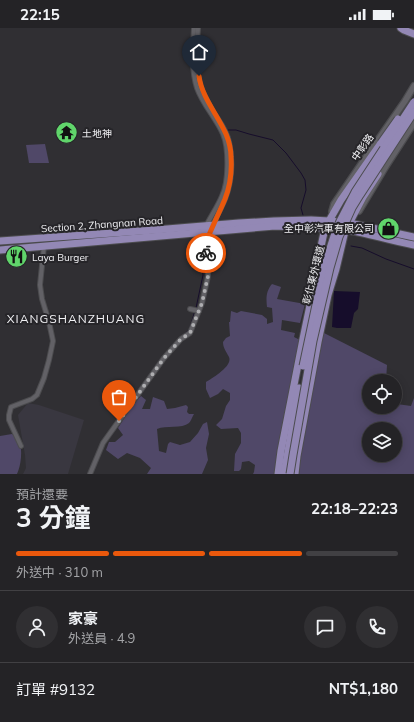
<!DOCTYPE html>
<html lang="zh-TW">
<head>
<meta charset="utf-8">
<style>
  body { margin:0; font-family:Mulish,"Noto Sans TC",sans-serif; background:#302f32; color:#f1f3f6; height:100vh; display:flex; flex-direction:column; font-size:15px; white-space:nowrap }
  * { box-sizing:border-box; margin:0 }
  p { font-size:13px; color:#a3a4a7 }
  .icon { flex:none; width:22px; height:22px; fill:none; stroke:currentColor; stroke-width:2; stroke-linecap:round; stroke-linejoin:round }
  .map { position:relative; height:446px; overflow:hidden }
  .details { display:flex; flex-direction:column; background:#242326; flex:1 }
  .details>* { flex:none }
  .controls { position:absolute; left:362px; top:346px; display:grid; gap:8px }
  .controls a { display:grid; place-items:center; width:40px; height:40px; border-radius:50%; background:#242326; box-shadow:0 2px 10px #0003,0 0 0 1px #414043; font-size:20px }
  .pin { position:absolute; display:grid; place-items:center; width:34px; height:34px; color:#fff; margin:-41px -17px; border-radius:50% 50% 50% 0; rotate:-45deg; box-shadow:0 0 4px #0007 }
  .pin .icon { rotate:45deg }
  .courier { position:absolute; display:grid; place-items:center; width:40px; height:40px; margin:-20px; border:3px solid #ea580c; border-radius:50%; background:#fff; color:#222; box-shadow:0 1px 5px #0007 }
  .summary em { font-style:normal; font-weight:700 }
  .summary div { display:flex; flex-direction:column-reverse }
  .summary { display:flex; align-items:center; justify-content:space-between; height:68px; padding:0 16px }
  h1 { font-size:26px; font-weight:700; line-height:30px }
  .bar { display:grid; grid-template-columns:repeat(4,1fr); gap:6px 4px; align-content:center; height:48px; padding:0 16px }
  .bar i { height:5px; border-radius:3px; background:#414043 }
  .bar .selected { background:#ea580c }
  .bar p { grid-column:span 4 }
  .line { display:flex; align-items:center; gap:10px; padding:0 16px; border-top:1px solid #414043 }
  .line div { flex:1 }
  .round { display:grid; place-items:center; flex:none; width:42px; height:42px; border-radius:21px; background:#302f32 }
  .status { display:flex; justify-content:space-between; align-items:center; height:28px; padding:0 20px; background:#242326; direction:ltr }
  .status svg { height:11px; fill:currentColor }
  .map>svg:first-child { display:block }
  .built { fill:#393740 }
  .green { fill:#504868; fill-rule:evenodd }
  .water { fill:#160d2b }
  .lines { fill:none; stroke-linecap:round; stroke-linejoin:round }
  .stream { stroke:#160d2b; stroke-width:1 }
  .minor-casing { stroke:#4c4c4f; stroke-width:6 }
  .tertiary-casing { stroke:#4c4c4f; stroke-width:8 }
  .primary-casing { stroke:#4c4c4f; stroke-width:9 }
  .minor { stroke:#626166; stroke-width:4 }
  .tertiary { stroke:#626166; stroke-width:5.5 }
  .primary { stroke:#9388b5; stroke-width:7 }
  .primary-bridge-casing { stroke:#4c4c4f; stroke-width:9; stroke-linecap:butt }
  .primary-bridge { stroke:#9388b5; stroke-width:7 }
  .done { stroke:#aeaeb1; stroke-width:4; stroke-dasharray:0 7.2 }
  .route { stroke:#ea580c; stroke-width:5 }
  .labels { text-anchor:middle; stroke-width:4; stroke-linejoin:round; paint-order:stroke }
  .poi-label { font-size:10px; fill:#f2f2f5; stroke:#262529; text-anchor:start }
  .street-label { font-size:10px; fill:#f2f2f5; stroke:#262529 }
  .quarter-label { font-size:12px; letter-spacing:1px; fill:#f2f2f5; stroke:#262529 }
</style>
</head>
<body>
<div class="status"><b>22:15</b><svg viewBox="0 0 49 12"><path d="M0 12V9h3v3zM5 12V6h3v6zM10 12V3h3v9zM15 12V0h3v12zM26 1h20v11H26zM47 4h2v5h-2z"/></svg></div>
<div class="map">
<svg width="414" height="446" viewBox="0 0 414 446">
  <rect width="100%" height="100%" fill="#302f33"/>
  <path class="built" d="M28,375L39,377L84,392L68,446H23L26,440L25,427L18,387Z"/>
  <g class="green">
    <path d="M45,116L49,135H29L26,117Z"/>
    <path d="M272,256L281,259L277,271L305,276L300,295L282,292L281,302L295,305L294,309L300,312L279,446H253L254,444L255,437L249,433L242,434L241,441L239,443H234L235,426L241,415V405L238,400L221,401L216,397L222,391L226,378L230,372V365L223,361L218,366L210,370L206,361V354C212,350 233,338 229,329C226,323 223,320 223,314L226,310L230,308L229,294H230L231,283L237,285L241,283L262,287L267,291V296L273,294L272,280L267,279C266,270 266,263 272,256Z"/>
    <path d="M324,305L387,337L386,353H369V379H395V374L397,376L411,378L414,370V446H297L314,337ZM369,401H395V427H369Z"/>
    <path d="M141,368L146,372L142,381H150L153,369L164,373L167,381L175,380L186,377L188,379L187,384L189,386H194C192,389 191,393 189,395C182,401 166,397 157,401L159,423L166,425L168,416L170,414L180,417L190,414L198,405L203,396L207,394L209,406L206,420L208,432L202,446H147L151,440L140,430L127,425L118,431L106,422L109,414H115L123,407L118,400L132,378Z"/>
    <path d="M12,406C15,408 18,409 19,413C23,421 21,438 17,446H0V408Z"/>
  </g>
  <path class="water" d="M334,263L360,264L358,281L354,285L351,300H337L332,299Z"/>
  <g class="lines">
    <g class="stream">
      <path d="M227,102H236L249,106L273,112L286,125L301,145L305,152L306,162L301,180L303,187"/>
      <path d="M212,192L217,183"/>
      <path d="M351,218L362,220L386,231L414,241"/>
      <path d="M196,280L203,247L202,238V214"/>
      <path d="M135,367L159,333L177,312L189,302L195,283"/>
    </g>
    <defs>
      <g id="minor">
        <path d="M194,0C193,20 191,41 197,60C203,77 216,90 223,106C229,120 229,154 222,168C218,178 211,188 206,198"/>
        <path d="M198,0C197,19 195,39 200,57C203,66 208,74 212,82C218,92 227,102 229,114C233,132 232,154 225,171C222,179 217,187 213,196C210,203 208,211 205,218"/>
        <path d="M190,281L199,283"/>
        <path d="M21,418L9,392V387L11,379L32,371L37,367L44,350L49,332L53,313L49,294L42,271L40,257L44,218"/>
        <path d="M90,446L103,415L164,330L181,311L190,305L202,275L208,248V237L202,205L203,204"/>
      </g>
      <g id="tertiary">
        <path d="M332,183L334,176L364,132L405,73L414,58"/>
        <path d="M359,183L386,138L414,95"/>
      </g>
      <g id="primary">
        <path d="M401,0L404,2L414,6"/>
        <path d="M0,213L155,202L239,195L274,193L311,192L329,193L349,195L414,209"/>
        <path d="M0,222L275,198C304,199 334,199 363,205C380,209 397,214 414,217"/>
        <path d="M278,446L281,423L303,311L313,263L317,237L325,200L341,172L381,115"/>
        <path d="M284,446L299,360"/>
        <path d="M295,446L297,428L318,314L328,267L336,241L345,203L363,169L378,146"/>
      </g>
    </defs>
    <use href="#minor" class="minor-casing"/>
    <use href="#tertiary" class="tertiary-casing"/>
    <use href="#primary" class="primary-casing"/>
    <use href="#minor" class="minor"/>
    <use href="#tertiary" class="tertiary"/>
    <use href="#primary" class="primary"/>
    <defs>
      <g id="primary-bridge">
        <path d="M381,115L398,91"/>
        <path d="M303,338L324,239L334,208L340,193L355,164L414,74"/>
        <path d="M290,446L293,427L313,313L330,240L339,209L352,180L360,167L414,84"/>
      </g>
    </defs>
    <use href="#primary-bridge" class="primary-bridge-casing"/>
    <use href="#primary-bridge" class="primary-bridge"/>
  </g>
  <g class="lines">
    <path class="done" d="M119,393L164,330L181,311L190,305L202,275L208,248V237L206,225"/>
    <path class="route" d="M199,48C203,78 231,98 231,129C232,143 230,158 225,171C220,183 214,195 209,207C208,211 205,215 205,219C205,221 205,223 206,225"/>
  </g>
  <defs>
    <symbol id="temple-disc" viewBox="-11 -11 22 22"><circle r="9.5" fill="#60d56b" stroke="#262529"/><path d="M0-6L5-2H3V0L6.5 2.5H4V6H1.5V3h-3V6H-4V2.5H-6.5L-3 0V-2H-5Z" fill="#111"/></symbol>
    <symbol id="shop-disc" viewBox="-11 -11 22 22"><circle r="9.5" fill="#60d56b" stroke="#262529"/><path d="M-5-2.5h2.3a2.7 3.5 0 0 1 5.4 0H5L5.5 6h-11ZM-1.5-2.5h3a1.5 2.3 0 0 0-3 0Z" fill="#111"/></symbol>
    <symbol id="restaurant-disc" viewBox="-11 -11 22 22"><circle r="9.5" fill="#60d56b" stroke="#262529"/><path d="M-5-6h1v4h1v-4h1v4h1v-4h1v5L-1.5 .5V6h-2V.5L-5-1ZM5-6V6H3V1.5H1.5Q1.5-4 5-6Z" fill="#111"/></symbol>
  </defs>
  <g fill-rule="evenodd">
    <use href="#temple-disc" x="54" y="92" width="25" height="25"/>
    <use href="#shop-disc" x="376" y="188" width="25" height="25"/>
    <use href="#restaurant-disc" x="4" y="216" width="25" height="25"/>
  </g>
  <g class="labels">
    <g class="poi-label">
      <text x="82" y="109">土地神</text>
      <text x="374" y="204" text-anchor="end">全中彰汽車有限公司</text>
      <text x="32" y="233">Laya Burger</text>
    </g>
    <g class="street-label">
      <text transform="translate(362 119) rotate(-55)" y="4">中彰路</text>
      <text transform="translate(102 196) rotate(-4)" y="4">Section 2, Zhangnan Road</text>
      <text transform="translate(313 247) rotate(-76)" y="4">彰化東外環道</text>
    </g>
    <g class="quarter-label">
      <text x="76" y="295">XIANGSHANZHUANG</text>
    </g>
  </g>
</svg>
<div class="controls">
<a><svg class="icon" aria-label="locate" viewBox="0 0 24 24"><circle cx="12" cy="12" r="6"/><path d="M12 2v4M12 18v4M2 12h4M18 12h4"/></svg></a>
<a><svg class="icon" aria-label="layers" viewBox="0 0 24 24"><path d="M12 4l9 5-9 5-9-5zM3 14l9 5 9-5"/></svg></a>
</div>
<div class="pin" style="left:119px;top:393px;background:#ea580c"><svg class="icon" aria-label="bag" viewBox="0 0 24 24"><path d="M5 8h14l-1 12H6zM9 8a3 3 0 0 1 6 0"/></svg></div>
<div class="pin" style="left:199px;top:48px;background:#1f2937"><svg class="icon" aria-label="home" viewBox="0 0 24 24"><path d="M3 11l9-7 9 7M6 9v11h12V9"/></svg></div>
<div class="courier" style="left:206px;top:225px"><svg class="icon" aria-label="bike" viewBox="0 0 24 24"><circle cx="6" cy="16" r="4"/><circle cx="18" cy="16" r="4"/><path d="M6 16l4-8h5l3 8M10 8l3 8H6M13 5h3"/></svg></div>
</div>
<section class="details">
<div class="summary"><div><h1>3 分鐘</h1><p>預計還要</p></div><em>22:18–22:23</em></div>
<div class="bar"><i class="selected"></i><i class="selected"></i><i class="selected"></i><i></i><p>外送中 · 310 m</p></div>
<div class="line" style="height:72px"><a class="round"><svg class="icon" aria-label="person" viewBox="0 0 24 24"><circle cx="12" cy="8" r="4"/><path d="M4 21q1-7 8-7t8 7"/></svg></a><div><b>家豪</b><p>外送員 · 4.9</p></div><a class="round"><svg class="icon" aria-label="chat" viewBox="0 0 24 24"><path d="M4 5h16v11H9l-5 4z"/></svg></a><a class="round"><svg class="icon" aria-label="phone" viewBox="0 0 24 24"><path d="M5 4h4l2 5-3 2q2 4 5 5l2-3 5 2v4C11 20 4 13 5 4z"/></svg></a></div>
<div class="line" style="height:52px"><div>訂單 #9132</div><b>NT$1,180</b></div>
</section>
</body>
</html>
